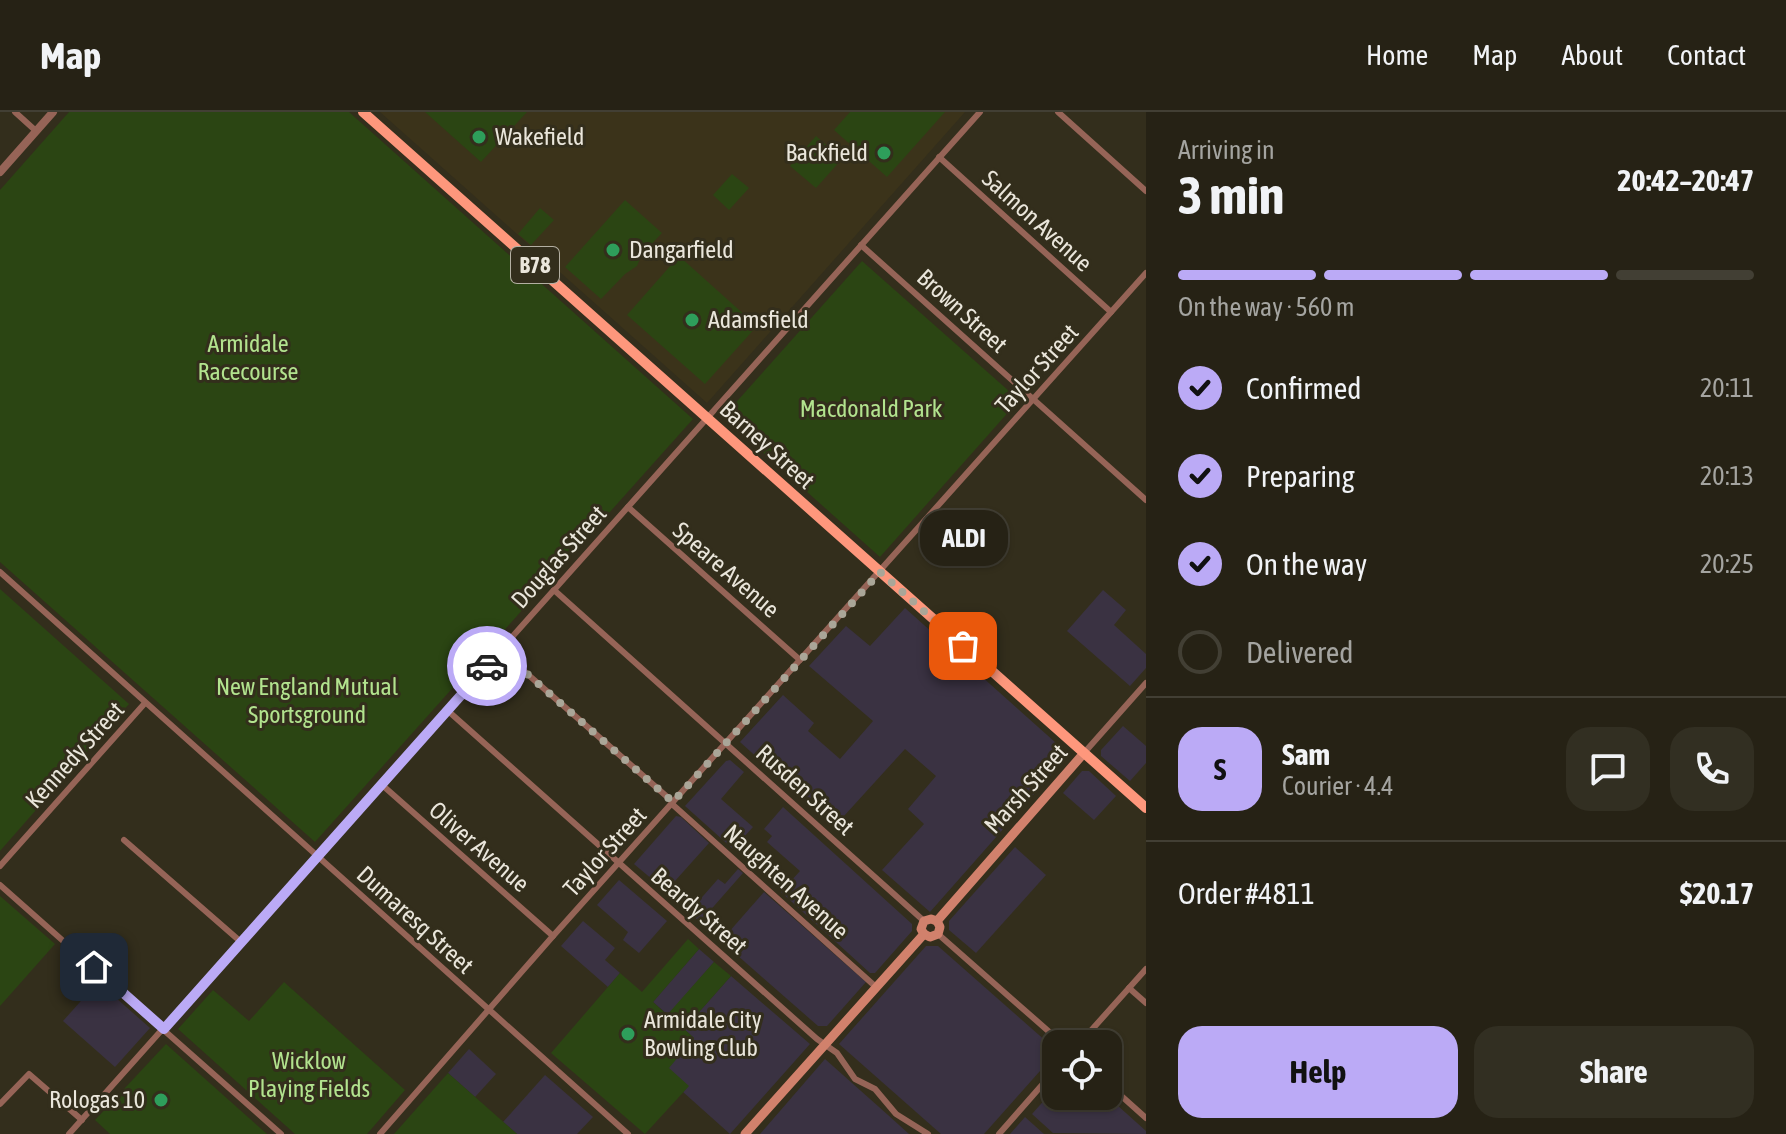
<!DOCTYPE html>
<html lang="en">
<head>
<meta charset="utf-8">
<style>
  body { margin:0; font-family:"Asap Condensed",sans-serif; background:#322f22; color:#f1f3f6; height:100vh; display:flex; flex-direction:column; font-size:30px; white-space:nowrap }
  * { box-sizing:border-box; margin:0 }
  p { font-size:26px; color:#a4a4a0 }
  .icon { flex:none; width:44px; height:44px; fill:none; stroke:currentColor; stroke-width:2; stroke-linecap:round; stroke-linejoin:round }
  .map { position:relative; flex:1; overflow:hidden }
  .panel { display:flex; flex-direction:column; background:#262215; width:640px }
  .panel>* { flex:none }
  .fabs { position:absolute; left:1042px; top:918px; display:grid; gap:16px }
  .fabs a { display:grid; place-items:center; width:80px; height:80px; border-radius:16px; background:#262215; box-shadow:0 2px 6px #0004,0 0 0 2px #423f34; font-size:40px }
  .pin { position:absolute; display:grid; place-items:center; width:68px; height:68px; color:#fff; margin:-34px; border-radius:16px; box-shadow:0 4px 12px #0006 }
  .courier { position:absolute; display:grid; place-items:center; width:80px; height:80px; margin:-40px; border:6px solid #bbaaf6; border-radius:50%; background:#fff; color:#222; box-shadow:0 2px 10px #0007 }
  .bubble { position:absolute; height:56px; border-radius:24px; background:#262215; box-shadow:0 2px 6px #0004,0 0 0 2px #423f34; font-size:26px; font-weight:700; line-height:56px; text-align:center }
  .headline em { font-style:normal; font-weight:700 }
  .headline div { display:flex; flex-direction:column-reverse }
  .headline { display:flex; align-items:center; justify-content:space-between; height:136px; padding:0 32px }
  h1 { font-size:52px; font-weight:700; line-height:60px }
  .bar { display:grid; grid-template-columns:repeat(4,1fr); gap:12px 8px; align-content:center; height:96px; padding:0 32px }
  .bar i { height:10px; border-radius:6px; background:#423f34 }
  .bar .selected { background:#bbaaf6 }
  .bar p { grid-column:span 4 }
  .line { display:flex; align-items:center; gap:20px; padding:0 32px; border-top:2px solid #423f34 }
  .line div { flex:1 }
  .round { display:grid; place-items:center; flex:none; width:84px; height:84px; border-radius:24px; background:#322f22 }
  ol { padding:0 32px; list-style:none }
  li { display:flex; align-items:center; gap:24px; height:88px }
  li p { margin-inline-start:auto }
  li .icon { padding:8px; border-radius:50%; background:#bbaaf6; color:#111; stroke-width:4 }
  li:last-child { color:#a4a4a0 }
  li i { width:44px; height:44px; border:4px solid #423f34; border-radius:50% }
  .cta { display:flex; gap:16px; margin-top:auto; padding:16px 32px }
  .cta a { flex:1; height:92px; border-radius:24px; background:#bbaaf6; color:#111; font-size:32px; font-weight:700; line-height:92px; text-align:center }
  .cta a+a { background:#322f22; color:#f1f3f6 }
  header { display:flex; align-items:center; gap:48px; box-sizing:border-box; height:112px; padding:0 40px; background:#262215; border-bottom:2px solid #423f34 }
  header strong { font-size:38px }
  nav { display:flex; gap:44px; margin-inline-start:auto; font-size:28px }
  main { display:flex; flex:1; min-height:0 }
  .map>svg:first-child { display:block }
  .commercial { fill:#3a3242 }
  .built { fill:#3b331a }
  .green { fill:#2b4513 }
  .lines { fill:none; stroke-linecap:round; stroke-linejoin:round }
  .minor { stroke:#966457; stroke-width:6 }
  .tertiary { stroke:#966457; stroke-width:8 }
  .secondary { stroke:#d1816c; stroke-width:9 }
  .primary { stroke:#fe977c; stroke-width:10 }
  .done { stroke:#aaa698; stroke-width:8; stroke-dasharray:0 14.4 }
  .route { stroke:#bbaaf6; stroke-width:10 }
  .leisure-dot { fill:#2e9e5b; stroke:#332e1c; stroke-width:3 }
  .labels { text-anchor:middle; stroke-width:6; stroke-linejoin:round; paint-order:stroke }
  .shield { fill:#332e1c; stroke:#b3afa2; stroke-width:2 }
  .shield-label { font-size:22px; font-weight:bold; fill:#eae6db }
  .poi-label { font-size:24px; fill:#eae6db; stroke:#332e1c; text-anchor:start }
  .street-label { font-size:24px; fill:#eae6db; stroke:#332e1c }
  .park-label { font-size:24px; fill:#b2e38e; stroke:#332e1c }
</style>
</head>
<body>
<header>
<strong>Map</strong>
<nav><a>Home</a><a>Map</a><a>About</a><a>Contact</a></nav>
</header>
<main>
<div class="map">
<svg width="1146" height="1022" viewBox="0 0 1146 1022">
  <rect width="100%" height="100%" fill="#332e1c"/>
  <g class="commercial">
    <path d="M1103,478L1126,498L1114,513L1146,542V556L1130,574L1067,519Z"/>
    <path d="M905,496L1065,639V647L930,800L882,758L924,712L908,697L936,664L905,637L834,715L740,630L783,583L814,611L808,619L840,647L873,609L809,554L846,514L870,534Z"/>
    <path d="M1123,614L1146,634V651L1130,669L1101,644V638Z"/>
    <path d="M730,648L744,660L721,687L753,715L733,737L685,694L726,649Z"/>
    <path d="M1082,659H1089L1116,684L1094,708L1063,681Z"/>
    <path d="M783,695L912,812V819L875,861H870L781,780L800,759L767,730L772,724L764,717Z"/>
    <path d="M676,704L681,705L709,731L666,779L634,752Z"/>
    <path d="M1015,735L1046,763L976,841L949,818V809Z"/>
    <path d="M738,757L743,761L700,810L689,800L718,767L725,772Z"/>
    <path d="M619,768L667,809L639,841L623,828L628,820L597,793Z"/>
    <path d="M764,780L866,870L827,914H818L721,829Z"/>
    <path d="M583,809L615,836L605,848L620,861L608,875L561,834Z"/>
    <path d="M926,834H938L1056,938V941L984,1022H941L839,932Z"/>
    <path d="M699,837L714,850L668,903L653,890Z"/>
    <path d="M731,864L810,932L730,1022L683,980L688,974L668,956L694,926L684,917Z"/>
    <path d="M98,870L150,916L115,955L63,909Z"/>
    <path d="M469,937L496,962L475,985L448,961Z"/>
    <path d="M825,947L888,1003L909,1022H760Z"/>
    <path d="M545,963L593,1005L577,1022H517L503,1010Z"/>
    <path d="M1056,975V984H1107L1146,1019V1022L1053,1021L1032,1002Z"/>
    <path d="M1025,1005L1044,1022H1010Z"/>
  </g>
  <path class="built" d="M380,0H965L707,291Z"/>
  <g class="green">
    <path d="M69,0H349L693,307L315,730L0,450V78Z"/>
    <path d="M425,0H527L481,50Z"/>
    <path d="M850,0H945L887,65L834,18Z"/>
    <path d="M816,24L842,47L816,76L790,54Z"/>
    <path d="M732,62L749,76L729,98L713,83Z"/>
    <path d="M625,88L662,121L642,142L637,154L625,162L601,187L565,155Z"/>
    <path d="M540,96L554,108L531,133L518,122Z"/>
    <path d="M679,144L757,214L705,272L627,203Z"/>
    <path d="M862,149L1019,288L880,445L723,305Z"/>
    <path d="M0,477L129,592L0,739Z"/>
    <path d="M0,784L55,832L0,894Z"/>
    <path d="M688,827L699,837L653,890L667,903L714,850L731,864L684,917L694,926L669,956L689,974L645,1022L551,941L620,861L642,880Z"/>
    <path d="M284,870L405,978L367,1022H295L178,917L213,878L249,909Z"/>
    <path d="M166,932L267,1022H110L95,1008Z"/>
    <path d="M448,961L517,1022H394Z"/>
  </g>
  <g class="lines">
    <g class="minor">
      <path d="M15,0L36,19"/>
      <path d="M1058,0L1146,79"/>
      <path d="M939,45L1111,200"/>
      <path d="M861,133L1146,388"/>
      <path d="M628,395L800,548"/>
      <path d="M0,460L628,1022"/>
      <path d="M554,478L924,809"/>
      <path d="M500,538L673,690"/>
      <path d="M447,598L817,927L837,941L855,967L875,977L896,1002L928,1022"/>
      <path d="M1084,641L1146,571"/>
      <path d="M381,672L553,824"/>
      <path d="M672,692L876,875"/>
      <path d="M124,728L241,830"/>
      <path d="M0,754L145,591"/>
      <path d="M0,773L281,1022"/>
      <path d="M938,822L1063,932"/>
      <path d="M1129,876L1146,891"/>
      <path d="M1079,932L1146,857"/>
      <path d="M1108,972L1146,1006"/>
      <path d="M0,992L29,962L82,1008"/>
      <path d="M69,1022L980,0"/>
      <path d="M380,1022L553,824L1146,161"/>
      <path d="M999,1022L1056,957"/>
    </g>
    <path class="tertiary" d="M0,60L53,0"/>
    <g class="secondary">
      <path d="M937,809L1084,641"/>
      <path d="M924,822L930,825L938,822L940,815L937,809"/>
      <path d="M924,822L921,817L924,809L931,807L937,809"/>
      <path d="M745,1022L924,822"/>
    </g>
    <path class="primary" d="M363,0L1146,696"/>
  </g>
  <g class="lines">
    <path class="done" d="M487,554L500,538L673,690L880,460L963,534"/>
    <path class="route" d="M94,855L164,917L487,554"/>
  </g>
  <g class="leisure-dot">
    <circle cx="479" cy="25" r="8"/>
    <circle cx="884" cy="41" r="8"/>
    <circle cx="613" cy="138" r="8"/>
    <circle cx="692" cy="208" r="8"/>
    <circle cx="628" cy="922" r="8"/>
    <circle cx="161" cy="988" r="8"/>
  </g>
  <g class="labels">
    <rect class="shield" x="511" y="135" width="48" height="36" rx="6"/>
    <g class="shield-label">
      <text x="535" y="161">B78</text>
    </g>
    <g class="poi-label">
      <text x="495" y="33">Wakefield</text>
      <text x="868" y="49" text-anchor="end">Backfield</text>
      <text x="629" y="146">Dangarfield</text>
      <text x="708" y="216">Adamsfield</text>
      <text x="644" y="916">Armidale City<tspan x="644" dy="28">Bowling Club</tspan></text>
      <text x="145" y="996" text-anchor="end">Rologas 10</text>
    </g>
    <g class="street-label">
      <text transform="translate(1037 109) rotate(42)" y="8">Salmon Avenue</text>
      <text transform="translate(962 199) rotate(42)" y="8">Brown Street</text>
      <text transform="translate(1037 257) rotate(-48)" y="8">Taylor Street</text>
      <text transform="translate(767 333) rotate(42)" y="8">Barney Street</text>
      <text transform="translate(559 445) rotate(-48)" y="8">Douglas Street</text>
      <text transform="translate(726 458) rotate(41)" y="8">Speare Avenue</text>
      <text transform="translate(75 643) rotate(-48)" y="8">Kennedy Street</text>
      <text transform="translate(1026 677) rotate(-48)" y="8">Marsh Street</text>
      <text transform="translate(805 678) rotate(42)" y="8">Rusden Street</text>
      <text transform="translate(479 735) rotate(41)" y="8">Oliver Avenue</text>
      <text transform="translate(605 740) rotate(-48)" y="8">Taylor Street</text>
      <text transform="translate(786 770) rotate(42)" y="8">Naughten Avenue</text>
      <text transform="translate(699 799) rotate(41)" y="8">Beardy Street</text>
      <text transform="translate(415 808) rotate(42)" y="8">Dumaresq Street</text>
    </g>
    <g class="park-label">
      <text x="248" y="240">Armidale<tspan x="248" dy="28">Racecourse</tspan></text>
      <text x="871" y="305">Macdonald Park</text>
      <text x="307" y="583">New England Mutual<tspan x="307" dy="28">Sportsground</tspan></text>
      <text x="309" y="957">Wicklow<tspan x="309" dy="28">Playing Fields</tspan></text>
    </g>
  </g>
</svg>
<div class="fabs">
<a><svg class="icon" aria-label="locate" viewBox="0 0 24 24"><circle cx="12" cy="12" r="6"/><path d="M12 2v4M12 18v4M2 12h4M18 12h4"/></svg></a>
</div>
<div class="pin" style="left:963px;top:534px;background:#ea580c"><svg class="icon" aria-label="bag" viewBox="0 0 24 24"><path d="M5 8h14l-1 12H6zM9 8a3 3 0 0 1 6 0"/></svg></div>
<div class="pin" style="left:94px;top:855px;background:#1f2937"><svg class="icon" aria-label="home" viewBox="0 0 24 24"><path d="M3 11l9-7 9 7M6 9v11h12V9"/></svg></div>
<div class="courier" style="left:487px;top:554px"><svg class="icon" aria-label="car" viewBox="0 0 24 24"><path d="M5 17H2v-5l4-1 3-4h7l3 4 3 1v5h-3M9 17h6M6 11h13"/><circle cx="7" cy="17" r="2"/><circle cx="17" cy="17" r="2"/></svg></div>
<div class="bubble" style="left:920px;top:398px;width:88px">ALDI</div>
</div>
<section class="panel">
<div class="headline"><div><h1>3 min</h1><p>Arriving in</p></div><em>20:42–20:47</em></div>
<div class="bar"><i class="selected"></i><i class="selected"></i><i class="selected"></i><i></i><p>On the way · 560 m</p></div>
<ol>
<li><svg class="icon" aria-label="check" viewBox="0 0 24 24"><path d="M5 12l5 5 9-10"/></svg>Confirmed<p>20:11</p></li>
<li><svg class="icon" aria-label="check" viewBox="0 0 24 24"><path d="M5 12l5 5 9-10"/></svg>Preparing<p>20:13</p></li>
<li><svg class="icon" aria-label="check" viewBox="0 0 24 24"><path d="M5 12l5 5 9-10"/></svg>On the way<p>20:25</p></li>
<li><i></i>Delivered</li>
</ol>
<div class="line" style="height:144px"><b class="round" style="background:#bbaaf6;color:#111">S</b><div><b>Sam</b><p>Courier · 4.4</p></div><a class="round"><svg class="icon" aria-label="chat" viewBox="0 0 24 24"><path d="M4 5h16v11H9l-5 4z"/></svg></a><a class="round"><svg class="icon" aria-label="phone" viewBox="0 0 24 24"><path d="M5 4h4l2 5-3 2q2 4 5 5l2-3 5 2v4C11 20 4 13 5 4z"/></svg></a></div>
<div class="line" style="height:104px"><div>Order #4811</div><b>$20.17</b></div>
<div class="cta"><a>Help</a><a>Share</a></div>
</section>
</main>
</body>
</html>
